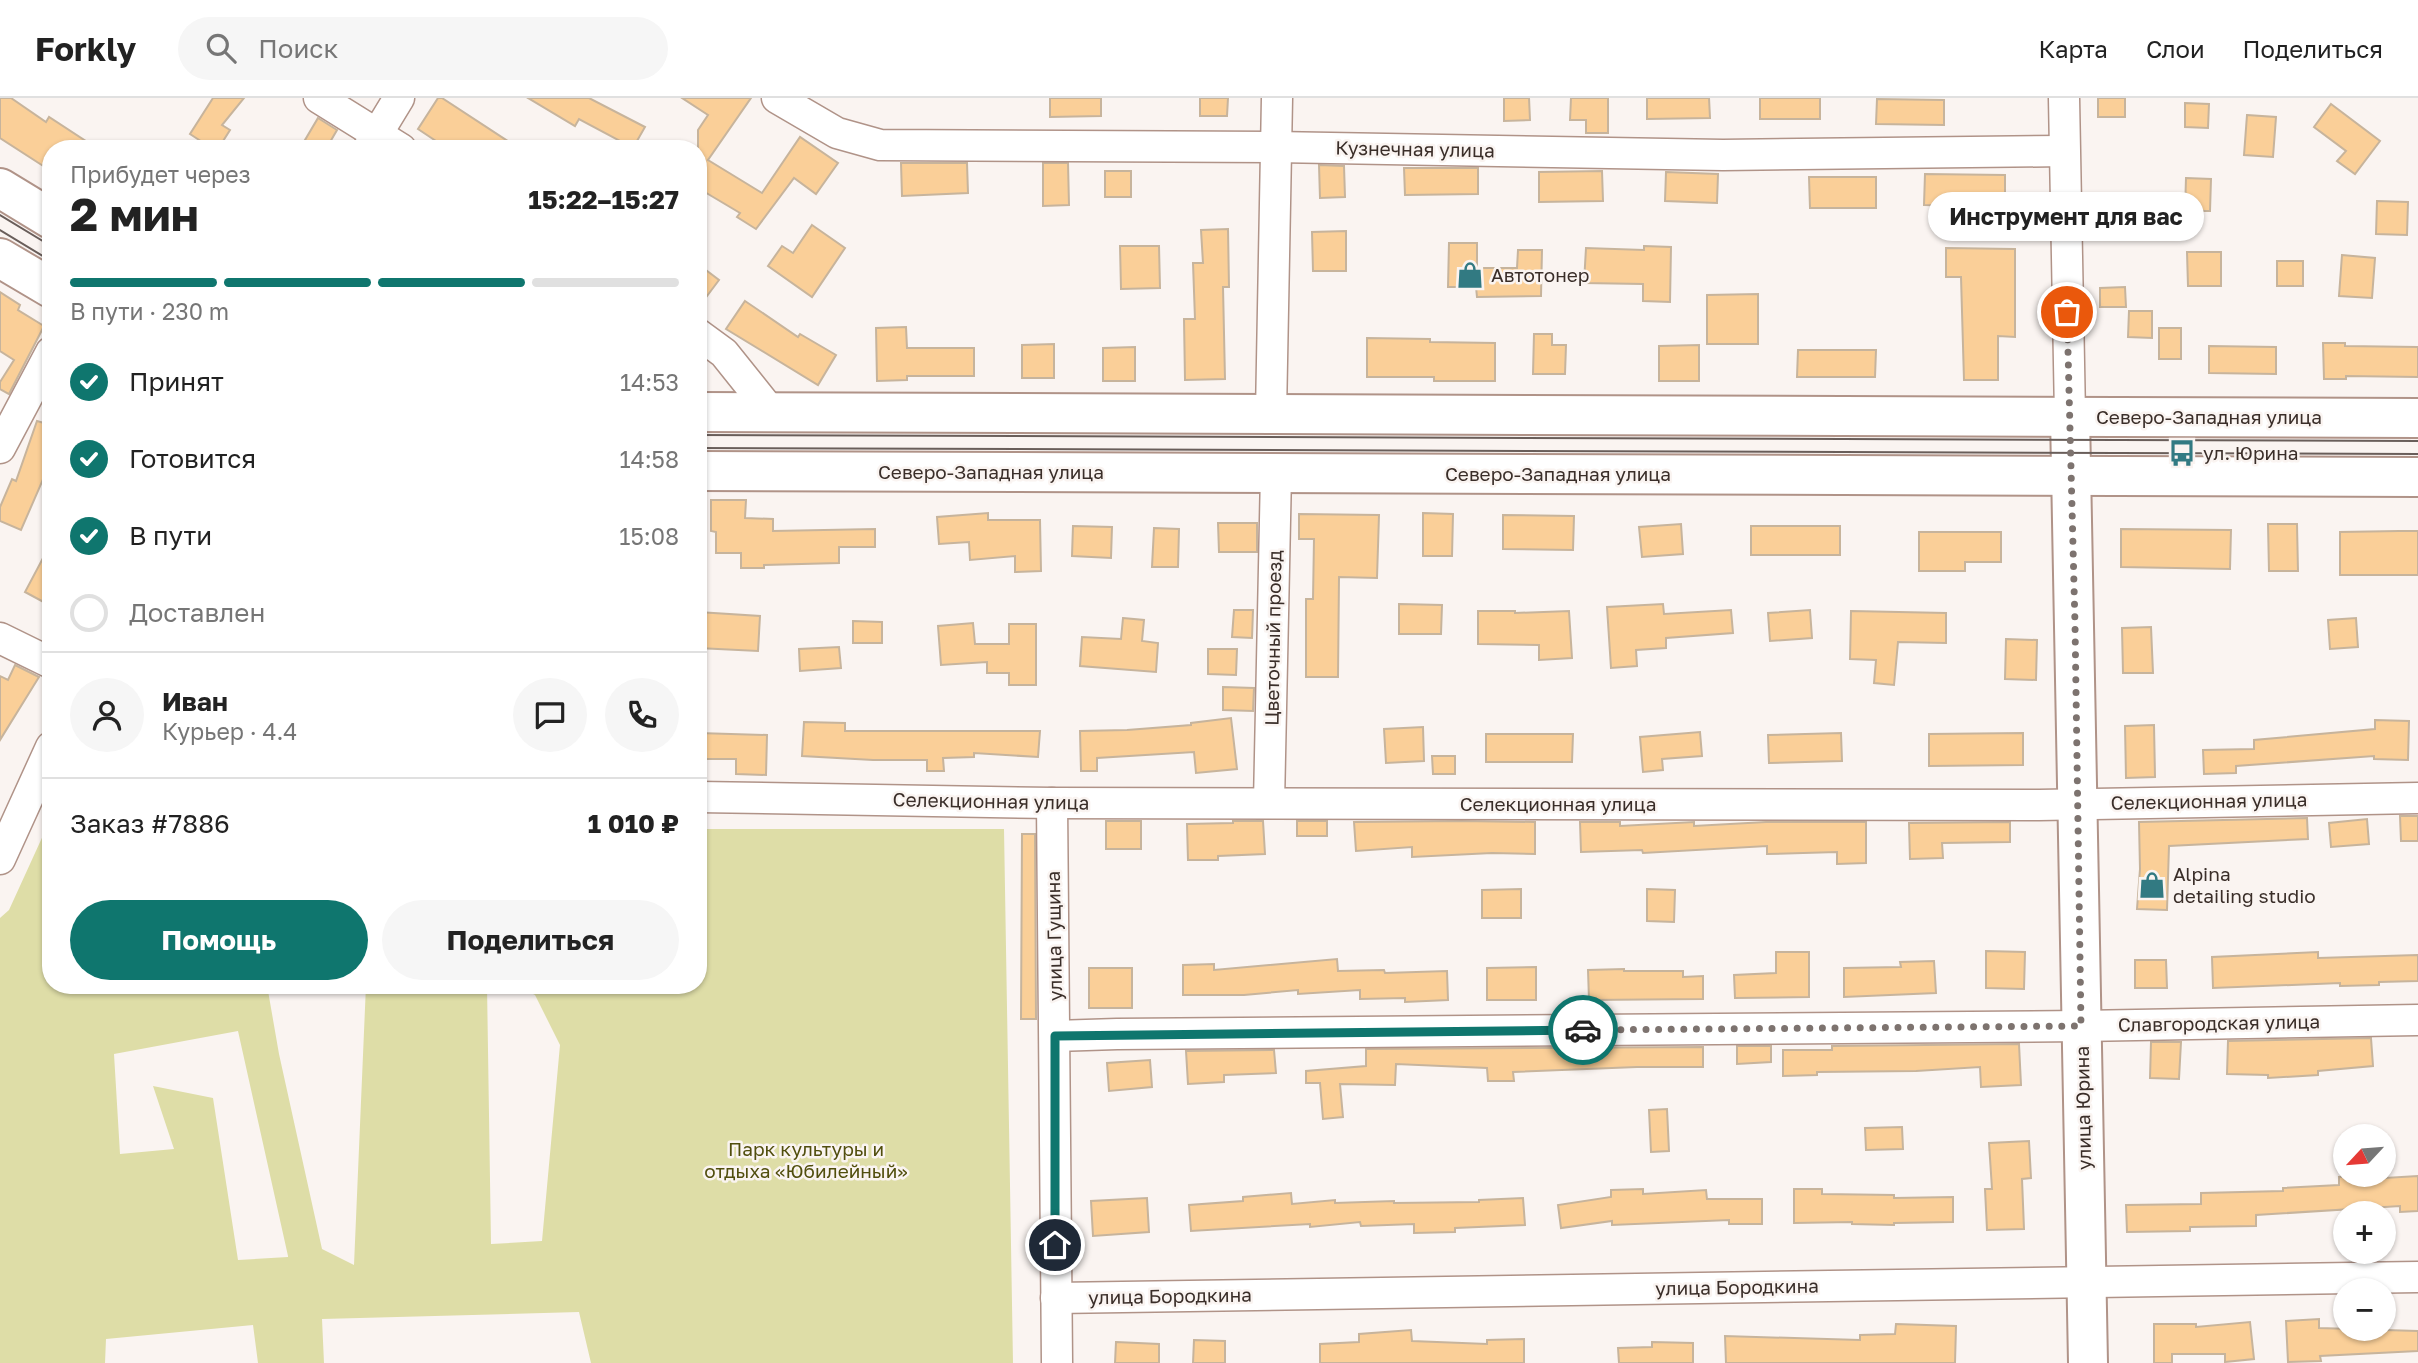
<!DOCTYPE html>
<html lang="ru">
<head>
<meta charset="utf-8">
<style>
  body { margin:0; font-family:"Golos Text",sans-serif; background:#f6f6f6; color:#222; height:100vh; display:flex; flex-direction:column; font-size:26px; white-space:nowrap }
  * { box-sizing:border-box; margin:0 }
  p { font-size:23px; color:#767676 }
  .icon { flex:none; width:38px; height:38px; fill:none; stroke:currentColor; stroke-width:2; stroke-linecap:round; stroke-linejoin:round }
  .map { position:relative; flex:1; overflow:hidden }
  .details { position:absolute; left:42px; top:42px; width:665px; height:854px; display:flex; flex-direction:column; background:#fff; border-radius:28px; box-shadow:0 2px 5px #0004 }
  .details>* { flex:none }
  .needle { width:46px; rotate:244deg }
  .fabs { position:absolute; left:2333px; top:1026px; display:grid; gap:14px }
  .fabs a { display:grid; place-items:center; width:63px; height:63px; border-radius:50%; background:#fff; box-shadow:0 2px 5px #0004; font-size:35px }
  .pin { position:absolute; display:grid; place-items:center; width:60px; height:60px; color:#fff; margin:-30px; border:4px solid #fff; border-radius:50%; box-shadow:0 2px 7px #0007 }
  .courier { position:absolute; display:grid; place-items:center; width:70px; height:70px; margin:-35px; border:5px solid #0f766e; border-radius:50%; background:#fff; color:#222; box-shadow:0 2px 9px #0007 }
  .bubble { position:absolute; height:49px; border-radius:24px; background:#fff; box-shadow:0 2px 5px #0004; font-size:23px; font-weight:700; line-height:49px; text-align:center }
  .summary em { font-style:normal; font-weight:700 }
  .summary div { display:flex; flex-direction:column-reverse }
  .summary { display:flex; align-items:center; justify-content:space-between; height:119px; padding:0 28px }
  h1 { font-size:46px; font-weight:700; line-height:52px }
  .bar { display:grid; grid-template-columns:repeat(4,1fr); gap:10px 7px; align-content:center; height:84px; padding:0 28px }
  .bar i { height:9px; border-radius:5px; background:#e0e0e0 }
  .bar .on { background:#0f766e }
  .bar p { grid-column:span 4 }
  .line { display:flex; align-items:center; gap:18px; padding:0 28px; border-top:2px solid #e0e0e0 }
  .line div { flex:1 }
  .round { display:grid; place-items:center; flex:none; width:74px; height:74px; border-radius:37px; background:#f6f6f6 }
  ol { padding:0 28px; list-style:none }
  li { display:flex; align-items:center; gap:21px; height:77px }
  li p { margin-inline-start:auto }
  li .icon { padding:7px; border-radius:50%; background:#0f766e; color:#fff; stroke-width:4 }
  li:last-child { color:#767676 }
  li i { width:38px; height:38px; border:4px solid #e0e0e0; border-radius:50% }
  .primary-button { display:flex; gap:14px; margin-top:auto; padding:14px 28px }
  .primary-button a { flex:1; height:80px; border-radius:42px; background:#0f766e; color:#fff; font-size:28px; font-weight:700; line-height:80px; text-align:center }
  .primary-button a+a { background:#f6f6f6; color:#222 }
  header { display:flex; align-items:center; gap:42px; box-sizing:border-box; height:98px; padding:0 35px; background:#fff; border-bottom:2px solid #e0e0e0 }
  header strong { font-size:33px }
  nav { display:flex; gap:38px; margin-inline-start:auto; font-size:24px }
  .search { width:490px; height:63px; background:#f6f6f6; display:flex; align-items:center; gap:18px; box-sizing:border-box; padding:0 24px; border-radius:38px; color:#767676; font-size:26px }
  .map>svg:first-child { display:block }
  .green { fill:#dedda7; fill-rule:evenodd }
  .building { fill:#facf98; stroke:#c7b49c; stroke-width:2 }
  .lines { fill:none; stroke-linecap:round; stroke-linejoin:round }
  .minor-casing { stroke:#b09388; stroke-width:33 }
  .major-casing { stroke:#b09388; stroke-width:42 }
  .minor { stroke:#fff; stroke-width:30 }
  .major { stroke:#fff; stroke-width:38 }
  .tram { stroke:#695e5a; stroke-width:2 }
  .done { stroke:#7d736f; stroke-width:7; stroke-dasharray:0 12.6 }
  .route { stroke:#0f766e; stroke-width:9 }
  .labels { text-anchor:middle; stroke-width:5; stroke-linejoin:round; paint-order:stroke }
  .street-label { font-size:19px; fill:#3a2e29; stroke:#faf4f1 }
  .poi-label { font-size:19px; fill:#3a2e29; stroke:#faf4f1; text-anchor:start }
  .park-label { font-size:19px; fill:#514e0d; stroke:#faf4f1 }
</style>
</head>
<body>
<header>
<strong>Forkly</strong>
<div class="search"><svg class="icon" aria-label="search" viewBox="0 0 24 24"><circle cx="10" cy="10" r="6"/><path d="M15 15l6 6"/></svg>Поиск</div>
<nav><a>Карта</a><a>Слои</a><a>Поделиться</a></nav>
</header>
<div class="map">
<svg width="2418" height="1265" viewBox="0 0 2418 1265">
  <rect width="100%" height="100%" fill="#faf4f1"/>
  <path class="green" d="M51,720V887H267L279,956L322,1151L354,1167L366,887H487L491,1146L542,1143L560,947L535,897L515,887H698V731H1004L1013,1265H591L579,1214L322,1221L324,1265H258L253,1227L106,1241L105,1265H0V820L9,812ZM238,933L288,1158V1159L238,1162L213,1000L153,988L174,1051L120,1056L114,956Z"/>
  <g class="building">
    <path d="M0,0H11L46,24L49,19L98,51H51V73L0,40Z"/>
    <path d="M213,0H244L222,27L230,32L218,51H213L190,36Z"/>
    <path d="M438,0H442L520,51H448L418,31Z"/>
    <path d="M528,0H589L645,29L633,50L579,21L575,28Z"/>
    <path d="M682,0H751L708,62L762,95L800,39L838,65L816,96L794,80L756,131L737,119L740,115L698,90V32L708,17Z"/>
    <path d="M1050,0H1101V18L1050,19Z"/>
    <path d="M1200,0H1228L1227,18H1200Z"/>
    <path d="M1504,0H1529L1530,22L1504,23Z"/>
    <path d="M1571,0H1608V35H1586V22H1570Z"/>
    <path d="M1647,0H1709L1710,20L1647,21Z"/>
    <rect x="1760" y="0" width="60" height="21"/>
    <rect x="2098" y="0" width="27" height="19"/>
    <path d="M1877,1L1944,2V27L1876,26Z"/>
    <path d="M2185,5L2209,6L2208,30L2185,29Z"/>
    <path d="M2331,6L2380,43L2355,76L2337,63L2346,53L2314,29Z"/>
    <path d="M2247,17L2276,19L2273,59L2244,57Z"/>
    <path d="M318,20L337,32L326,51H319L305,42Z"/>
    <path d="M901,65H967L968,95L902,98Z"/>
    <path d="M1043,65H1068L1069,107L1043,108Z"/>
    <path d="M1319,67L1344,68L1345,99L1320,100Z"/>
    <path d="M1404,70H1478V96L1405,97Z"/>
    <rect x="1105" y="73" width="26" height="26"/>
    <path d="M1602,73L1603,103L1539,104V74Z"/>
    <path d="M1666,74L1718,76L1717,105L1665,103Z"/>
    <path d="M1925,76L2005,77V109L1924,107Z"/>
    <path d="M1809,79H1876V110H1810Z"/>
    <path d="M2186,80L2211,81L2210,113H2185Z"/>
    <path d="M2140,101V134L2101,135V102Z"/>
    <path d="M2377,103L2408,104L2407,137L2376,136Z"/>
    <path d="M812,127L845,150L812,199L768,168L782,148L793,155Z"/>
    <path d="M1228,131L1229,189H1223L1225,281L1185,282L1184,221H1195L1193,165H1203L1201,132Z"/>
    <path d="M1346,133V173H1313L1312,134Z"/>
    <path d="M1449,145H1477V170H1517L1518,152H1542L1541,198L1477,199L1476,189H1448Z"/>
    <path d="M1120,148H1159L1160,190L1121,191Z"/>
    <path d="M1644,148L1671,149L1670,204L1643,203V186L1584,185L1586,150L1644,152Z"/>
    <path d="M1946,150L2015,151V239L1998,238V282H1964L1961,179H1946Z"/>
    <path d="M2187,154H2221V188H2188Z"/>
    <path d="M2342,157L2375,160L2372,200L2339,198Z"/>
    <rect x="2277" y="163" width="26" height="25"/>
    <path d="M698,166L719,182L698,210Z"/>
    <path d="M2125,189L2126,209H2100V190Z"/>
    <path d="M0,194L20,207L18,212L44,228L9,296L0,291V284L14,262L0,253Z"/>
    <path d="M1758,196V246H1707V197Z"/>
    <path d="M745,203L798,239L800,236L836,257L818,287L726,231Z"/>
    <path d="M2129,213H2152V240L2128,239Z"/>
    <path d="M906,229L907,250H974V278H907V282L877,283L876,230Z"/>
    <rect x="2159" y="230" width="22" height="31"/>
    <path d="M1534,236H1552V247H1566L1565,276H1533Z"/>
    <path d="M1367,240L1430,241V244L1495,245V283H1434V279H1367Z"/>
    <path d="M2323,245H2345V248L2418,249V279L2346,278V281H2324Z"/>
    <path d="M1054,246V280H1022V247Z"/>
    <path d="M1699,247V283H1659V248Z"/>
    <path d="M2209,248L2276,249V276L2209,275Z"/>
    <path d="M1135,249V283H1103V250Z"/>
    <path d="M1798,252H1876L1875,279H1797Z"/>
    <path d="M37,323L51,327V382L44,379L21,432L0,423V409L12,381L16,383Z"/>
    <path d="M711,402H746L745,420L773,421V433L875,431V449H839V465L764,467V470H741V455H716V434L711,433Z"/>
    <path d="M988,415V422H1040L1041,473L1015,474V458L970,462L969,444L939,446L937,419Z"/>
    <path d="M1423,415L1453,416L1452,458H1423Z"/>
    <path d="M1299,416L1379,417L1377,480L1339,479L1338,579H1306V501H1313L1314,441H1299Z"/>
    <path d="M1503,417L1574,418L1573,452L1503,451Z"/>
    <path d="M1218,425H1257V454H1219Z"/>
    <path d="M1681,426L1683,456L1642,459L1639,429Z"/>
    <path d="M2268,426H2297L2298,473H2269Z"/>
    <path d="M1073,428L1112,429L1111,460L1072,458Z"/>
    <rect x="1751" y="428" width="89" height="29"/>
    <path d="M1154,430L1179,431L1178,469H1152Z"/>
    <path d="M2121,431L2231,432L2230,471L2121,469Z"/>
    <path d="M2399,433H2418V477H2340V434Z"/>
    <path d="M1919,434H2001V464H1965V473H1919Z"/>
    <path d="M51,445V508L25,494Z"/>
    <path d="M1399,506L1442,507L1441,536H1399Z"/>
    <path d="M1663,506L1664,516L1731,512L1733,535L1666,540V550L1636,552L1637,568L1611,570L1607,509Z"/>
    <path d="M1234,512H1253L1252,540L1232,539Z"/>
    <path d="M1810,512L1812,540L1770,543L1768,515Z"/>
    <path d="M1478,513H1515V515L1569,513L1572,560L1539,562V547L1478,546Z"/>
    <path d="M1851,513L1946,515V545L1898,544L1894,587L1874,585L1876,562L1850,561Z"/>
    <path d="M698,514L760,518L758,553L698,550Z"/>
    <path d="M1123,520L1144,522L1142,543L1158,545L1156,574L1080,568L1082,539L1121,541Z"/>
    <path d="M2356,520L2358,549L2330,551L2328,522Z"/>
    <path d="M853,523L882,524V545H853Z"/>
    <path d="M973,525L975,546H1009V526H1036V587H1009V575H987V564L941,567L938,528Z"/>
    <path d="M2151,529L2153,575H2123L2122,530Z"/>
    <path d="M2006,541L2037,542L2036,582L2005,581Z"/>
    <path d="M839,549L841,570L800,573L799,551Z"/>
    <path d="M1208,551H1237L1236,577L1208,576Z"/>
    <path d="M15,567L39,579L0,642V578L8,582Z"/>
    <path d="M1223,589L1254,590L1253,613L1223,612Z"/>
    <path d="M1231,620L1237,671L1196,675L1194,654L1097,660V673H1081L1080,633L1127,632L1191,627V625Z"/>
    <path d="M2375,622L2409,623L2408,662L2374,661V658L2236,668V675L2204,676L2203,652L2254,651V642L2375,631Z"/>
    <path d="M804,624L845,625V633H1040L1038,659L974,655V659L943,660L944,673H927V662H873L802,658Z"/>
    <path d="M2154,627L2155,679L2126,680L2125,628Z"/>
    <path d="M1423,629L1424,663L1386,665L1384,631Z"/>
    <path d="M1700,634L1702,658L1662,661L1663,672L1643,674L1640,639Z"/>
    <path d="M698,635L767,637L766,677L736,676V661H698Z"/>
    <path d="M1841,635L1842,663L1769,665L1768,637Z"/>
    <path d="M2023,635V667L1929,668V636Z"/>
    <path d="M1486,636H1573L1572,664H1486Z"/>
    <path d="M1432,658H1455V676H1433Z"/>
    <path d="M2400,718H2418V743H2401Z"/>
    <path d="M2307,720L2308,741L2169,748L2167,812L2137,811L2140,771L2139,724Z"/>
    <path d="M2367,721L2369,746L2331,749L2329,725Z"/>
    <rect x="1106" y="723" width="35" height="28"/>
    <path d="M1233,723H1263L1265,756L1218,758V762H1188L1187,726L1233,725Z"/>
    <rect x="1297" y="723" width="30" height="15"/>
    <path d="M1462,723L1535,724V756L1492,755L1412,759V749L1356,753L1354,724Z"/>
    <path d="M1580,724H1620V728L1694,724V728L1766,724H1866V765L1837,766V754L1767,756V748L1643,755L1642,752L1581,754Z"/>
    <path d="M2010,724V744L1942,745L1943,760L1910,761L1909,725Z"/>
    <path d="M1022,736H1035L1036,921H1021Z"/>
    <path d="M1521,791V820H1482V792Z"/>
    <path d="M1647,791L1675,792L1674,824L1647,823Z"/>
    <path d="M1986,853L2025,854L2024,891L1986,890Z"/>
    <path d="M1776,854H1809V899L1735,900L1734,877L1776,875Z"/>
    <path d="M2318,854V860L2418,857V883L2379,884V887L2340,888V885L2213,890L2212,859Z"/>
    <path d="M1337,861L1338,873L1384,872L1385,875L1447,873L1448,902L1405,904V900L1360,901V892L1298,896V892L1244,897H1183V867L1214,866V872Z"/>
    <path d="M2135,862H2166L2167,890H2135Z"/>
    <path d="M1934,863L1936,895L1844,899V870L1901,869L1900,864Z"/>
    <path d="M1536,869V902H1487V870Z"/>
    <rect x="1089" y="870" width="43" height="40"/>
    <path d="M1624,871V873H1683V879L1703,878V901L1589,902L1588,872Z"/>
    <path d="M2371,940L2373,968L2318,973V977L2268,980V977L2227,976L2228,943Z"/>
    <path d="M2151,944H2181L2179,981L2150,980Z"/>
    <path d="M2019,946L2021,987L1981,989L1980,969L1916,973L1817,974V977L1783,978V952H1832V948Z"/>
    <path d="M1737,948H1771V964L1737,966Z"/>
    <path d="M1703,949V969H1637L1513,974L1514,983H1488L1487,970L1396,966L1395,987L1340,986L1343,1019L1323,1021L1320,985H1306V973L1366,968V951Z"/>
    <path d="M1274,952L1276,975L1224,977V984L1188,986L1186,953Z"/>
    <path d="M1150,962L1152,989L1109,993L1107,965Z"/>
    <path d="M1667,1011L1669,1053L1651,1054L1649,1012Z"/>
    <path d="M1902,1029L1903,1051L1866,1052L1865,1030Z"/>
    <path d="M2029,1043L2031,1080L2022,1081L2024,1131L1987,1132L1985,1091H1992L1989,1045Z"/>
    <path d="M2385,1077V1080L2418,1078V1113L2400,1114V1108L2256,1117V1128L2190,1129V1133L2127,1134L2126,1107L2201,1106V1095L2283,1093V1090L2339,1087V1079Z"/>
    <path d="M1643,1091V1096L1706,1092L1707,1101H1762V1126H1729V1122L1612,1127V1123L1561,1130L1558,1107L1611,1099V1092Z"/>
    <path d="M1794,1091H1822V1096L1894,1097V1100L1953,1099V1124L1894,1125V1127L1852,1126V1124L1794,1125Z"/>
    <path d="M1291,1095L1292,1106L1335,1102V1105L1394,1103V1105L1479,1104V1102L1523,1100L1525,1127L1455,1130V1134L1414,1135V1126L1361,1128L1360,1124L1310,1129V1126L1191,1133L1189,1107L1243,1103V1099Z"/>
    <path d="M1147,1100L1149,1134L1093,1138L1091,1103Z"/>
    <path d="M2319,1221V1230L2418,1233V1253L2320,1258L2321,1263L2288,1264L2286,1223Z"/>
    <path d="M2250,1224L2254,1261L2225,1264V1256H2172V1265H2154V1226H2196V1229Z"/>
    <path d="M1896,1226L1956,1228L1955,1265H1726L1725,1238L1860,1242V1237L1895,1236Z"/>
    <path d="M1411,1232L1412,1243L1487,1246V1242L1524,1241V1265H1320V1246L1359,1244V1236Z"/>
    <path d="M1194,1242L1225,1243V1265H1193Z"/>
    <path d="M1116,1244L1159,1246V1265H1115Z"/>
    <path d="M1652,1244L1693,1245V1265H1619L1618,1250L1652,1249Z"/>
  </g>
  <g class="lines">
    <defs>
      <g id="minor">
        <path d="M319,0L401,51"/>
        <path d="M777,0L837,35L880,47L1275,49L1723,57L2064,53"/>
        <path d="M2064,0L2070,318"/>
        <path d="M368,51L399,0"/>
        <path d="M698,236L724,255L772,315"/>
        <path d="M1271,316L1277,0"/>
        <path d="M0,350L51,254"/>
        <path d="M0,540L51,565"/>
        <path d="M698,699L1052,705L2039,707L2418,700"/>
        <path d="M1052,705L1057,1265"/>
        <path d="M1269,705L1276,375"/>
        <path d="M0,761L51,649"/>
        <path d="M1055,938L1117,936L2081,928L2418,922"/>
        <path d="M1056,1200L2418,1179"/>
      </g>
      <g id="major">
        <path d="M0,90L51,121"/>
        <path d="M0,160L51,190"/>
        <path d="M698,314L2418,320"/>
        <path d="M2070,318L2088,1265"/>
        <path d="M698,373L2418,379"/>
      </g>
    </defs>
    <use href="#minor" class="minor-casing"/>
    <use href="#major" class="major-casing"/>
    <use href="#minor" class="minor"/>
    <use href="#major" class="major"/>
    <g class="tram">
      <path d="M0,117L51,148"/>
      <path d="M0,132L51,163"/>
      <path d="M698,337L2418,343"/>
      <path d="M698,350L2418,356"/>
    </g>
  </g>
  <g class="lines">
    <path class="done" d="M1583,932L2081,928L2075,526L2067,214"/>
    <path class="route" d="M1055,1147V938L1583,932"/>
  </g>
  <defs>
    <symbol id="shop-bare" viewBox="-9 -9 18 18"><path d="M-5-2.5h2.3a2.7 3.5 0 0 1 5.4 0H5L5.5 6h-11ZM-1.5-2.5h3a1.5 2.3 0 0 0-3 0Z" fill="#327a82" stroke="#faf4f1" stroke-width="2.5" paint-order="stroke"/></symbol>
    <symbol id="bus-bare" viewBox="-9 -9 18 18"><path d="M-5-6H5V4H4V6H2V4H-2V6H-4V4H-5ZM-3.5-4V0h7V-4ZM-3.5 1.2v1.5H-2V1.2ZM2 1.2v1.5H3.5V1.2Z" fill="#327a82" stroke="#faf4f1" stroke-width="2.5" paint-order="stroke"/></symbol>
  </defs>
  <g fill-rule="evenodd">
    <use href="#shop-bare" x="1451" y="158" width="38" height="38"/>
    <use href="#bus-bare" x="2163" y="336" width="38" height="38"/>
    <use href="#shop-bare" x="2133" y="768" width="38" height="38"/>
  </g>
  <g class="labels">
    <g class="street-label">
      <text transform="translate(1415 51) rotate(1)" y="7">Кузнечная улица</text>
      <text x="2209" y="326">Северо-Западная улица</text>
      <text x="991" y="381">Северо-Западная улица</text>
      <text x="1558" y="383">Северо-Западная улица</text>
      <text transform="translate(1273 540) rotate(-89)" y="7">Цветочный проезд</text>
      <text transform="translate(991 703) rotate(1)" y="7">Селекционная улица</text>
      <text transform="translate(2209 703) rotate(-1)" y="7">Селекционная улица</text>
      <text x="1558" y="713">Селекционная улица</text>
      <text transform="translate(1054 838) rotate(-91)" y="7">улица Гущина</text>
      <text transform="translate(2219 925) rotate(-1)" y="7">Славгородская улица</text>
      <text transform="translate(2083 1010) rotate(-91)" y="7">улица Юрина</text>
      <text transform="translate(1737 1189) rotate(-1)" y="7">улица Бородкина</text>
      <text transform="translate(1170 1198) rotate(-1)" y="7">улица Бородкина</text>
    </g>
    <g class="poi-label">
      <text x="1491" y="184">Автотонер</text>
      <text x="2203" y="362">ул. Юрина</text>
      <text x="2173" y="783">Alpina<tspan x="2173" dy="22">detailing studio</tspan></text>
    </g>
    <g class="park-label">
      <text x="806" y="1058">Парк культуры и<tspan x="806" dy="22">отдыха «Юбилейный»</tspan></text>
    </g>
  </g>
</svg>
<div class="fabs">
<a><svg class="needle" viewBox="-14 -14 28 28"><path d="M0-13l5 13h-10z" fill="#e53935"/><path d="M0 13l5-13h-10z" fill="#767676"/></svg></a>
<a>+</a>
<a>−</a>
</div>
<div class="pin" style="left:2067px;top:214px;background:#ea580c"><svg class="icon" aria-label="bag" viewBox="0 0 24 24"><path d="M5 8h14l-1 12H6zM9 8a3 3 0 0 1 6 0"/></svg></div>
<div class="pin" style="left:1055px;top:1147px;background:#1f2937"><svg class="icon" aria-label="home" viewBox="0 0 24 24"><path d="M3 11l9-7 9 7M6 9v11h12V9"/></svg></div>
<div class="courier" style="left:1583px;top:932px"><svg class="icon" aria-label="car" viewBox="0 0 24 24"><path d="M5 17H2v-5l4-1 3-4h7l3 4 3 1v5h-3M9 17h6M6 11h13"/><circle cx="7" cy="17" r="2"/><circle cx="17" cy="17" r="2"/></svg></div>
<div class="bubble" style="left:1928px;top:94px;width:276px">Инструмент для вас</div>
<section class="details">
<div class="summary"><div><h1>2 мин</h1><p>Прибудет через</p></div><em>15:22–15:27</em></div>
<div class="bar"><i class="on"></i><i class="on"></i><i class="on"></i><i></i><p>В пути · 230 m</p></div>
<ol>
<li><svg class="icon" aria-label="check" viewBox="0 0 24 24"><path d="M5 12l5 5 9-10"/></svg>Принят<p>14:53</p></li>
<li><svg class="icon" aria-label="check" viewBox="0 0 24 24"><path d="M5 12l5 5 9-10"/></svg>Готовится<p>14:58</p></li>
<li><svg class="icon" aria-label="check" viewBox="0 0 24 24"><path d="M5 12l5 5 9-10"/></svg>В пути<p>15:08</p></li>
<li><i></i>Доставлен</li>
</ol>
<div class="line" style="height:126px"><a class="round"><svg class="icon" aria-label="person" viewBox="0 0 24 24"><circle cx="12" cy="8" r="4"/><path d="M4 21q1-7 8-7t8 7"/></svg></a><div><b>Иван</b><p>Курьер · 4.4</p></div><a class="round"><svg class="icon" aria-label="chat" viewBox="0 0 24 24"><path d="M4 5h16v11H9l-5 4z"/></svg></a><a class="round"><svg class="icon" aria-label="phone" viewBox="0 0 24 24"><path d="M5 4h4l2 5-3 2q2 4 5 5l2-3 5 2v4C11 20 4 13 5 4z"/></svg></a></div>
<div class="line" style="height:91px"><div>Заказ #7886</div><b>1 010 ₽</b></div>
<div class="primary-button"><a>Помощь</a><a>Поделиться</a></div>
</section>
</div>
</body>
</html>
